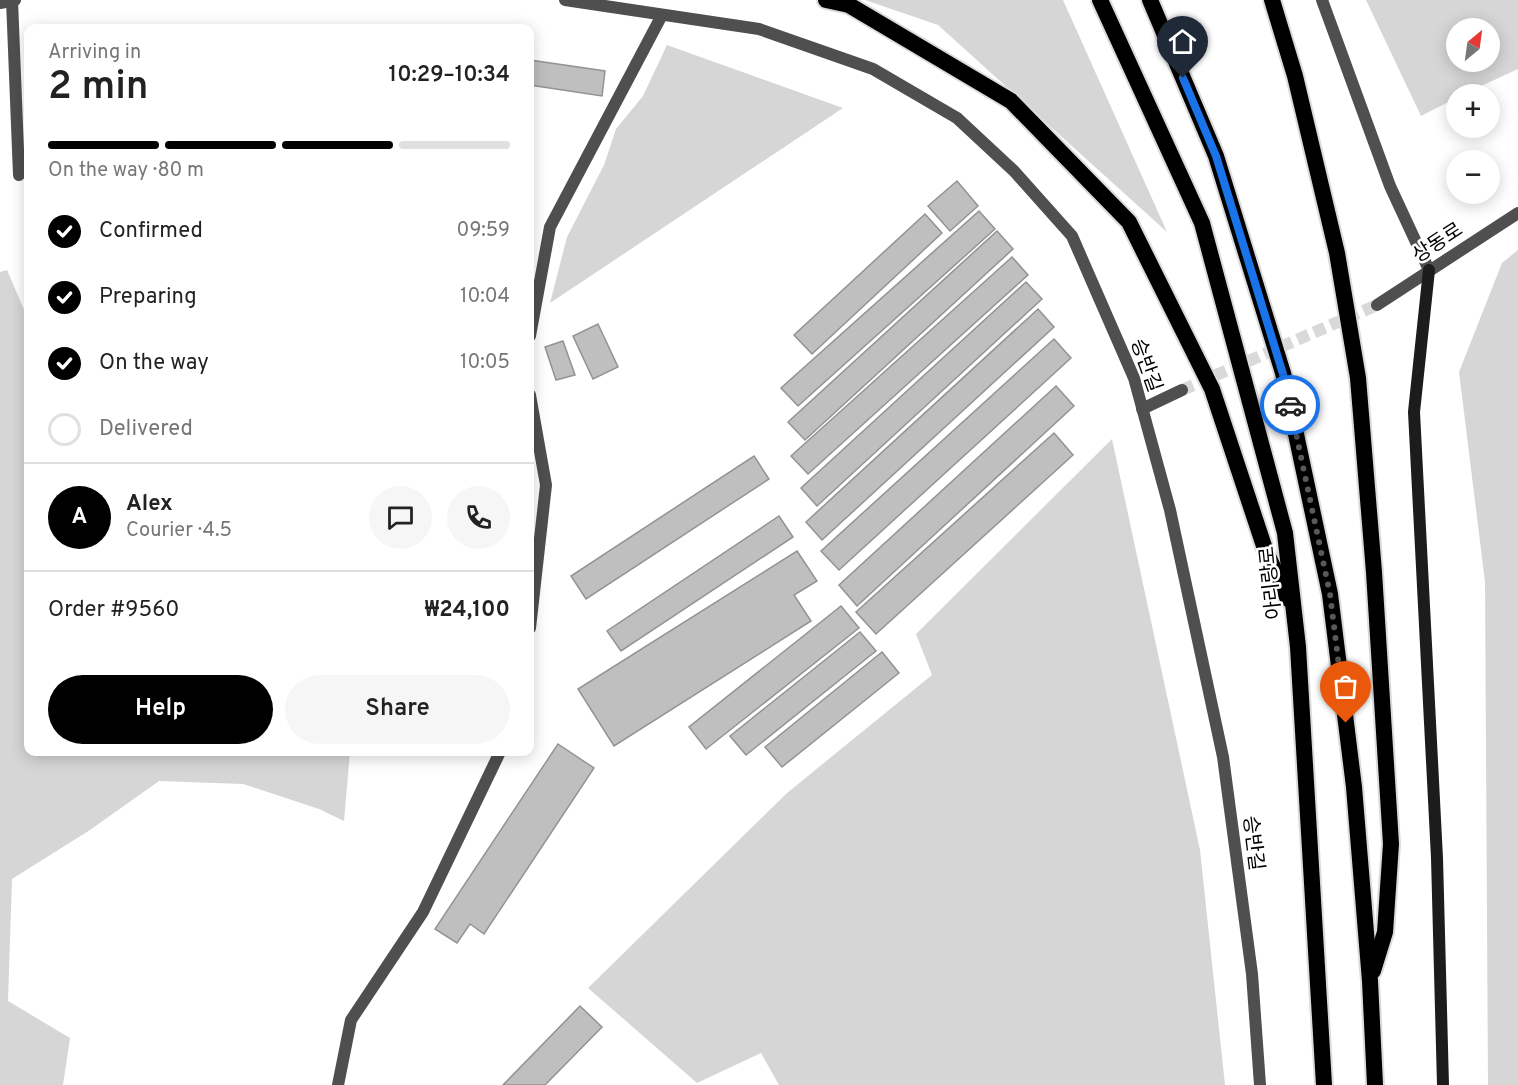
<!DOCTYPE html>
<html lang="en">
<head>
<meta charset="utf-8">
<style>
  body { margin:0; font-family:Overpass,"Noto Sans KR",sans-serif; background:#f6f6f6; color:#222; height:100vh; display:flex; flex-direction:column; font-size:22px; white-space:nowrap }
  * { box-sizing:border-box; margin:0 }
  p { font-size:20px; color:#767676 }
  .icon { flex:none; width:33px; height:33px; fill:none; stroke:currentColor; stroke-width:2; stroke-linecap:round; stroke-linejoin:round }
  .map { position:relative; flex:1; overflow:hidden }
  .drawer { position:absolute; left:24px; top:24px; width:510px; height:732px; display:flex; flex-direction:column; background:#fff; border-radius:12px; box-shadow:0 3px 15px #0003 }
  .drawer>* { flex:none }
  .needle { width:39px; rotate:29deg }
  .controls { position:absolute; left:1446px; top:18px; display:grid; gap:12px }
  .controls a { display:grid; place-items:center; width:54px; height:54px; border-radius:50%; background:#fff; box-shadow:0 3px 15px #0003; font-size:30px }
  .pin { position:absolute; display:grid; place-items:center; width:51px; height:51px; color:#fff; margin:-62px -26px; border-radius:50% 50% 50% 0; rotate:-45deg; box-shadow:0 0 6px #0007 }
  .pin .icon { rotate:45deg }
  .courier { position:absolute; display:grid; place-items:center; width:60px; height:60px; margin:-30px; border:4px solid #1a73e8; border-radius:50%; background:#fff; color:#222; box-shadow:0 2px 8px #0007 }
  .head em { font-style:normal; font-weight:600 }
  .head div { display:flex; flex-direction:column-reverse }
  .head { display:flex; align-items:center; justify-content:space-between; height:102px; padding:0 24px }
  h1 { font-size:39px; font-weight:600; line-height:45px }
  .bar { display:grid; grid-template-columns:repeat(4,1fr); gap:9px 6px; align-content:center; height:72px; padding:0 24px }
  .bar i { height:8px; border-radius:4px; background:#e0e0e0 }
  .bar .active { background:#000 }
  .bar p { grid-column:span 4 }
  .line { display:flex; align-items:center; gap:15px; padding:0 24px; border-top:2px solid #e0e0e0 }
  .line div { flex:1 }
  .round { display:grid; place-items:center; flex:none; width:63px; height:63px; border-radius:32px; background:#f6f6f6 }
  ol { padding:0 24px; list-style:none }
  li { display:flex; align-items:center; gap:18px; height:66px }
  li p { margin-inline-start:auto }
  li .icon { padding:6px; border-radius:50%; background:#000; color:#fff; stroke-width:4 }
  li:last-child { color:#767676 }
  li i { width:33px; height:33px; border:3px solid #e0e0e0; border-radius:50% }
  .primary-button { display:flex; gap:12px; margin-top:auto; padding:12px 24px }
  .primary-button a { flex:1; height:69px; border-radius:36px; background:#000; color:#fff; font-size:24px; font-weight:600; line-height:69px; text-align:center }
  .primary-button a+a { background:#f6f6f6; color:#222 }
  .map>svg:first-child { display:block }
  .green { fill:#d6d6d6; fill-rule:evenodd }
  .building { fill:#bfbfbf; stroke:#939393; stroke-width:1.5 }
  .lines { fill:none; stroke-linecap:round; stroke-linejoin:round }
  .minor-tunnel { stroke:#d9d9d9; stroke-width:12; stroke-dasharray:12 6; stroke-linecap:butt }
  .trunk-casing { stroke:#dbdbdb; stroke-width:20 }
  .service { stroke:#4f4f4f; stroke-width:12 }
  .minor { stroke:#4f4f4f; stroke-width:12 }
  .secondary { stroke:#1c1c1c; stroke-width:12 }
  .trunk { stroke:#000; stroke-width:16 }
  .done { stroke:#595959; stroke-width:6; stroke-dasharray:0 10.8 }
  .route { stroke:#1a73e8; stroke-width:8 }
  .labels { text-anchor:middle; stroke-width:5; stroke-linejoin:round; paint-order:stroke }
  .street-label { font-size:20px; fill:#000; stroke:#fff }
</style>
</head>
<body>
<div class="map">
<svg width="1518" height="1085" viewBox="0 0 1518 1085">
  <rect width="100%" height="100%" fill="#fff"/>
  <g class="green">
    <path d="M865,0H1063L1167,232L938,25Z"/>
    <path d="M1366,0H1518V69L1464,94H1456V98L1421,116ZM1456,28H1490V62H1456Z"/>
    <path d="M667,45L843,108L550,303L567,237L604,165L616,129L643,96Z"/>
    <path d="M1518,250V1085H1488L1485,582L1459,372L1502,263Z"/>
    <path d="M7,270L28,319V752H350L344,821L319,809L243,784L159,781L90,830L12,879L8,1001L70,1038L63,1085H0V272Z"/>
    <path d="M1112,439L1200,850L1225,1085H779L761,1053L697,1083L588,988L787,793L932,675L916,634Z"/>
  </g>
  <g class="building">
    <path d="M530,60L605,71L602,96L530,85Z"/>
    <path d="M957,181L978,206L950,231L928,206Z"/>
    <path d="M979,211L995,229L798,406L781,388Z"/>
    <path d="M925,214L942,233L812,354L794,335Z"/>
    <path d="M997,231L1013,249L805,440L788,422Z"/>
    <path d="M1012,257L1028,275L808,474L791,456Z"/>
    <path d="M1026,282L1042,299L817,506L801,488Z"/>
    <path d="M1038,309L1054,327L822,540L806,522Z"/>
    <path d="M598,324L618,367L593,379L573,336Z"/>
    <path d="M1054,339L1071,358L839,570L821,551Z"/>
    <path d="M563,341L575,375L556,380L545,347Z"/>
    <path d="M1056,386L1074,406L857,606L839,585Z"/>
    <path d="M1054,433L1073,455L876,634L856,612Z"/>
    <path d="M754,456L769,479L586,599L571,576Z"/>
    <path d="M779,516L793,537L621,651L607,631Z"/>
    <path d="M797,551L817,581L794,595L811,621L614,746L578,689Z"/>
    <path d="M841,606L859,628L706,749L689,727Z"/>
    <path d="M860,632L876,651L746,755L730,736Z"/>
    <path d="M882,652L899,673L782,767L765,747Z"/>
    <path d="M558,744L594,768L484,934L470,924L457,943L435,929Z"/>
    <path d="M580,1006L602,1027L545,1085H503Z"/>
  </g>
  <g class="lines">
    <path class="minor-tunnel" d="M1182,390L1377,305"/>
    <defs>
      <g id="trunk">
        <path d="M826,0L849,5L1011,101L1129,222L1212,389L1266,552L1288,599"/>
        <path d="M1100,0L1202,223L1285,533L1298,647L1324,1085"/>
        <path d="M1150,0L1216,156L1283,373L1330,594L1354,787L1370,981L1375,1085"/>
        <path d="M1272,0L1295,76L1337,253L1358,378L1374,572L1391,844L1385,932L1373,971"/>
      </g>
    </defs>
    <use href="#trunk" class="trunk-casing"/>
    <path class="service" d="M12,0L19,175"/>
    <g class="minor">
      <path d="M565,0L759,29L873,69L957,118L1014,171L1072,236L1134,378L1170,510L1223,757L1252,974L1260,1085"/>
      <path d="M1322,0L1390,186L1429,270"/>
      <path d="M0,3L15,0"/>
      <path d="M1377,305L1518,213"/>
      <path d="M530,336L550,227L662,15"/>
      <path d="M530,395L546,485L530,628"/>
      <path d="M1142,409L1182,390"/>
      <path d="M338,1085L351,1020L423,912L500,752"/>
    </g>
    <path class="secondary" d="M1429,270L1414,412L1437,858L1443,1085"/>
    <use href="#trunk" class="trunk"/>
  </g>
  <g class="lines">
    <path class="done" d="M1290,405L1330,594L1346,723"/>
    <path class="route" d="M1183,78L1216,156L1283,374L1290,405"/>
  </g>
  <g class="labels">
    <g class="street-label">
      <text transform="translate(1437 242) rotate(-33)" y="7">상동로</text>
      <text transform="translate(1147 365) rotate(70)" y="7">승반길</text>
      <text transform="translate(1270 583) rotate(-96)" y="7">아리랑로</text>
      <text transform="translate(1254 843) rotate(83)" y="7">승반길</text>
    </g>
  </g>
</svg>
<div class="controls">
<a><svg class="needle" viewBox="-14 -14 28 28"><path d="M0-13l5 13h-10z" fill="#e53935"/><path d="M0 13l5-13h-10z" fill="#767676"/></svg></a>
<a>+</a>
<a>−</a>
</div>
<div class="pin" style="left:1346px;top:723px;background:#ea580c"><svg class="icon" aria-label="bag" viewBox="0 0 24 24"><path d="M5 8h14l-1 12H6zM9 8a3 3 0 0 1 6 0"/></svg></div>
<div class="pin" style="left:1183px;top:78px;background:#1f2937"><svg class="icon" aria-label="home" viewBox="0 0 24 24"><path d="M3 11l9-7 9 7M6 9v11h12V9"/></svg></div>
<div class="courier" style="left:1290px;top:405px"><svg class="icon" aria-label="car" viewBox="0 0 24 24"><path d="M5 17H2v-5l4-1 3-4h7l3 4 3 1v5h-3M9 17h6M6 11h13"/><circle cx="7" cy="17" r="2"/><circle cx="17" cy="17" r="2"/></svg></div>
<section class="drawer">
<div class="head"><div><h1>2 min</h1><p>Arriving in</p></div><em>10:29–10:34</em></div>
<div class="bar"><i class="active"></i><i class="active"></i><i class="active"></i><i></i><p>On the way · 80 m</p></div>
<ol>
<li><svg class="icon" aria-label="check" viewBox="0 0 24 24"><path d="M5 12l5 5 9-10"/></svg>Confirmed<p>09:59</p></li>
<li><svg class="icon" aria-label="check" viewBox="0 0 24 24"><path d="M5 12l5 5 9-10"/></svg>Preparing<p>10:04</p></li>
<li><svg class="icon" aria-label="check" viewBox="0 0 24 24"><path d="M5 12l5 5 9-10"/></svg>On the way<p>10:05</p></li>
<li><i></i>Delivered</li>
</ol>
<div class="line" style="height:108px"><b class="round" style="background:#000;color:#fff">A</b><div><b>Alex</b><p>Courier · 4.5</p></div><a class="round"><svg class="icon" aria-label="chat" viewBox="0 0 24 24"><path d="M4 5h16v11H9l-5 4z"/></svg></a><a class="round"><svg class="icon" aria-label="phone" viewBox="0 0 24 24"><path d="M5 4h4l2 5-3 2q2 4 5 5l2-3 5 2v4C11 20 4 13 5 4z"/></svg></a></div>
<div class="line" style="height:78px"><div>Order #9560</div><b>₩24,100</b></div>
<div class="primary-button"><a>Help</a><a>Share</a></div>
</section>
</div>
</body>
</html>
